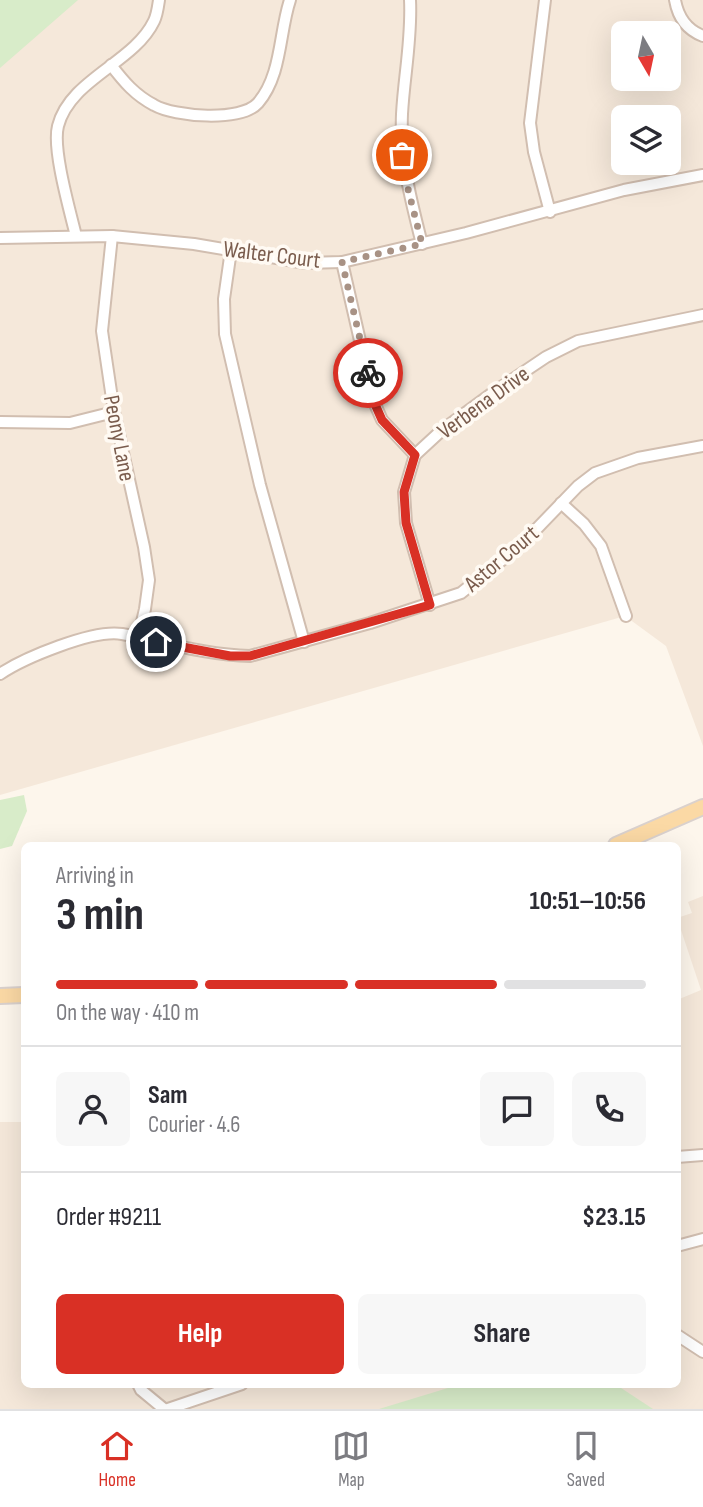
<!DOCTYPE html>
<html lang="en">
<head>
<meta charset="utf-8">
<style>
  body { margin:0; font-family:"Sofia Sans Condensed",sans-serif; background:#f7f7f7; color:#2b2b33; height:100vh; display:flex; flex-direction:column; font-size:26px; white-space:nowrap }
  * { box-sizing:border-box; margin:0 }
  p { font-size:23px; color:#7c7c81 }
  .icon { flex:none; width:38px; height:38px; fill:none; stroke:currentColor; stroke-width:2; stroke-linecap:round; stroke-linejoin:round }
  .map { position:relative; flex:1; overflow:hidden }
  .side { position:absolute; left:21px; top:842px; width:660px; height:546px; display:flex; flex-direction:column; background:#fff; border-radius:10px; box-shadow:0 7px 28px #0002 }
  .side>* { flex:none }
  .needle { width:46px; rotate:171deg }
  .controls { position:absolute; left:611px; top:21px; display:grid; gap:14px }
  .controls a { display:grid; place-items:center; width:70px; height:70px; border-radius:10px; background:#fff; box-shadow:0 7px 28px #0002; font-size:35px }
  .pin { position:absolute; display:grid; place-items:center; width:60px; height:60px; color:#fff; margin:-30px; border:4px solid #fff; border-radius:50%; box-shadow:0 2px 7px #0007 }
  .courier { position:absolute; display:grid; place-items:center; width:70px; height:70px; margin:-35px; border:5px solid #d93025; border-radius:50%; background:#fff; color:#222; box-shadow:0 2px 9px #0007 }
  .headline em { font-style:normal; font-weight:700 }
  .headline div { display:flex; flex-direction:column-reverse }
  .headline { display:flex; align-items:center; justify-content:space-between; height:119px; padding:0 35px }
  h1 { font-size:46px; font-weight:700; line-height:52px }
  .bar { display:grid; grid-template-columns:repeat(4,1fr); gap:10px 7px; align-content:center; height:84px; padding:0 35px }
  .bar i { height:9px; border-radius:5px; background:#e1e1e2 }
  .bar .selected { background:#d93025 }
  .bar p { grid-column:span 4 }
  .line { display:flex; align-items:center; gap:18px; padding:0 35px; border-top:2px solid #e1e1e2 }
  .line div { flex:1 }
  .round { display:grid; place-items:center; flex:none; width:74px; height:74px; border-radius:10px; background:#f7f7f7 }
  .button { display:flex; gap:14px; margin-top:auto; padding:14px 35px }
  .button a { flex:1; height:80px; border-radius:10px; background:#d93025; color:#fff; font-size:28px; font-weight:700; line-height:80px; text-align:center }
  .button a+a { background:#f7f7f7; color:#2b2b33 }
  .tab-bar { display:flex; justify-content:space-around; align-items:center; height:98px; border-top:2px solid #e1e1e2; background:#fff; font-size:19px; color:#7c7c81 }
  .tab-bar a { display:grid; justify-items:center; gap:4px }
  .tab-bar .selected { color:#d93025 }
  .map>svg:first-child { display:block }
  .residential { fill:#f5e8da; fill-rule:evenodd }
  .green { fill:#d8ecc9 }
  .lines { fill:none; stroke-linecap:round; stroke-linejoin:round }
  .minor-casing { stroke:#d1beb0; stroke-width:14 }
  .major-casing { stroke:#dad1cd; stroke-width:18 }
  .minor { stroke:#fff; stroke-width:10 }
  .major { stroke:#fbd9a5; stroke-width:14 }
  .done { stroke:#a89285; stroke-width:7; stroke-dasharray:0 12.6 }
  .route { stroke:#d93025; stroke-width:9 }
  .labels { text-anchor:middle; stroke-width:7; stroke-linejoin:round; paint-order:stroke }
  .street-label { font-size:23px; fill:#7a5c4d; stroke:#fffaf3 }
</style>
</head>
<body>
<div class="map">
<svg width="703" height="1409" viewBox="0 0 703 1409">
  <rect width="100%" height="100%" fill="#fdf6ec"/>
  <g class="residential">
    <path d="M0,0H703V746L666,646L625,616L0,795ZM623,33H668V79H623ZM623,117H668V163H623Z"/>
    <path d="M703,896V1409H0V1122H24V1384H677V1000L701,990L677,918L692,913L688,902Z"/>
  </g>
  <g class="green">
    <path d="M0,0H78L0,68Z"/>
    <path d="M24,795L27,811L12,846L0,849V800Z"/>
    <path d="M461,1384H615L653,1409H379Z"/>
  </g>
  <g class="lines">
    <defs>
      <g id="minor">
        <path d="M410,0C412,39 404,76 402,114C400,159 411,201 422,244"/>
        <path d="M545,0L530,123L534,152L550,212"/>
        <path d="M675,0C678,17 687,30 703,36"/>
        <path d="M111,65C124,82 135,95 154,105C175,117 241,122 258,103C282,75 279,33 290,0"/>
        <path d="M76,236C70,211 52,149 58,126C70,79 134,63 154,21C157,15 158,7 159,0"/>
        <path d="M112,236L102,331L114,412L144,547L149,580L145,609L138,639"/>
        <path d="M0,238L112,236L194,244L305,263L342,262L466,233L624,190L703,175"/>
        <path d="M231,250L224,299L225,334L260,485L304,642"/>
        <path d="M342,262L374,402L382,420L415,455"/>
        <path d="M0,422L70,423L114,412"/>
        <path d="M561,503L584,524L601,546L626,616"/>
        <path d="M430,605L406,523L404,492L415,455L441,431L494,392L546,357L578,341L703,315"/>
        <path d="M0,674C24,658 93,629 122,634C164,642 206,655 250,656L370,623L461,593L522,544L578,486L595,473L638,458L703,446"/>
        <path d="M677,1157L703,1155"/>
        <path d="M677,1246L703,1239"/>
        <path d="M677,1335L703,1352"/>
        <path d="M138,1384L141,1390L164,1409"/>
        <path d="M168,1409L242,1384"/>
      </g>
      <g id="major">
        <path d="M616,845L703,807"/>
        <path d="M0,996L24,995"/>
      </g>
    </defs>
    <use href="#minor" class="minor-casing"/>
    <use href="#major" class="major-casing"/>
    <use href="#minor" class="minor"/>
    <use href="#major" class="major"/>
  </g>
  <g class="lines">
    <path class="done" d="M368,373L342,262L422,244L407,185L402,155"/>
    <path class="route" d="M156,642L230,656H250L430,605L406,523L404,492L415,455L382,420L374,402L368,373"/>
  </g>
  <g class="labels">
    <g class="street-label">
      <text transform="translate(272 254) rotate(7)" y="8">Walter Court</text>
      <text transform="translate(483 402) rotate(-36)" y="8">Verbena Drive</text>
      <text transform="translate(120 438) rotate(79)" y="8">Peony Lane</text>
      <text transform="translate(501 558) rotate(-40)" y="8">Astor Court</text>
    </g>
  </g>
</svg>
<div class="controls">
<a><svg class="needle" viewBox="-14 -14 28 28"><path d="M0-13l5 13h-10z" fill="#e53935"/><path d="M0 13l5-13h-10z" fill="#7c7c81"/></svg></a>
<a><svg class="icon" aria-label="layers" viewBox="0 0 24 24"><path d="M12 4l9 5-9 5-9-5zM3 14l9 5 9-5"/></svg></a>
</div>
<div class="pin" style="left:402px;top:155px;background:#ea580c"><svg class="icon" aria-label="bag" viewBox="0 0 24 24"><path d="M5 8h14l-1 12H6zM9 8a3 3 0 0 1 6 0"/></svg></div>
<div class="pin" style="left:156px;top:642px;background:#1f2937"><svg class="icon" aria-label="home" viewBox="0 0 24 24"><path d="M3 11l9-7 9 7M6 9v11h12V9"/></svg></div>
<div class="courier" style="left:368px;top:373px"><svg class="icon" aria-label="bike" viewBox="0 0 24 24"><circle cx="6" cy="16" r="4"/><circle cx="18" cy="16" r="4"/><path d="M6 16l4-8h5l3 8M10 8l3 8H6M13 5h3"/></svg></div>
<section class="side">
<div class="headline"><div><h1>3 min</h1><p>Arriving in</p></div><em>10:51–10:56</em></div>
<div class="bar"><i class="selected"></i><i class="selected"></i><i class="selected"></i><i></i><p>On the way · 410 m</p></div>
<div class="line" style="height:126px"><a class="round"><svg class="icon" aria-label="person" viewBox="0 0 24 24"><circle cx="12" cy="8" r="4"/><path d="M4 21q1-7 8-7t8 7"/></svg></a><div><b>Sam</b><p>Courier · 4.6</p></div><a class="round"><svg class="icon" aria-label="chat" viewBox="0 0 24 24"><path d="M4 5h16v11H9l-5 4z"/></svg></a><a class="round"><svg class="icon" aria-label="phone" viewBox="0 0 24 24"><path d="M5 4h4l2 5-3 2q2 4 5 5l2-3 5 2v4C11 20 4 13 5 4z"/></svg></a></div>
<div class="line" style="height:91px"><div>Order #9211</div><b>$23.15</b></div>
<div class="button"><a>Help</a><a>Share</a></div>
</section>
</div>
<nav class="tab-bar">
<a class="selected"><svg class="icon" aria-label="home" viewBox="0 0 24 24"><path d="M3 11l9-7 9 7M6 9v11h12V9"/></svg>Home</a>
<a><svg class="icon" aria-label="map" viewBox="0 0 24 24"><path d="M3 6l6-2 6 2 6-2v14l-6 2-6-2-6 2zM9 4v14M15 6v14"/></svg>Map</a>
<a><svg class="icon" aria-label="saved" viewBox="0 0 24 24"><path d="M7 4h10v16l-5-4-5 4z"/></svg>Saved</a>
</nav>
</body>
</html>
